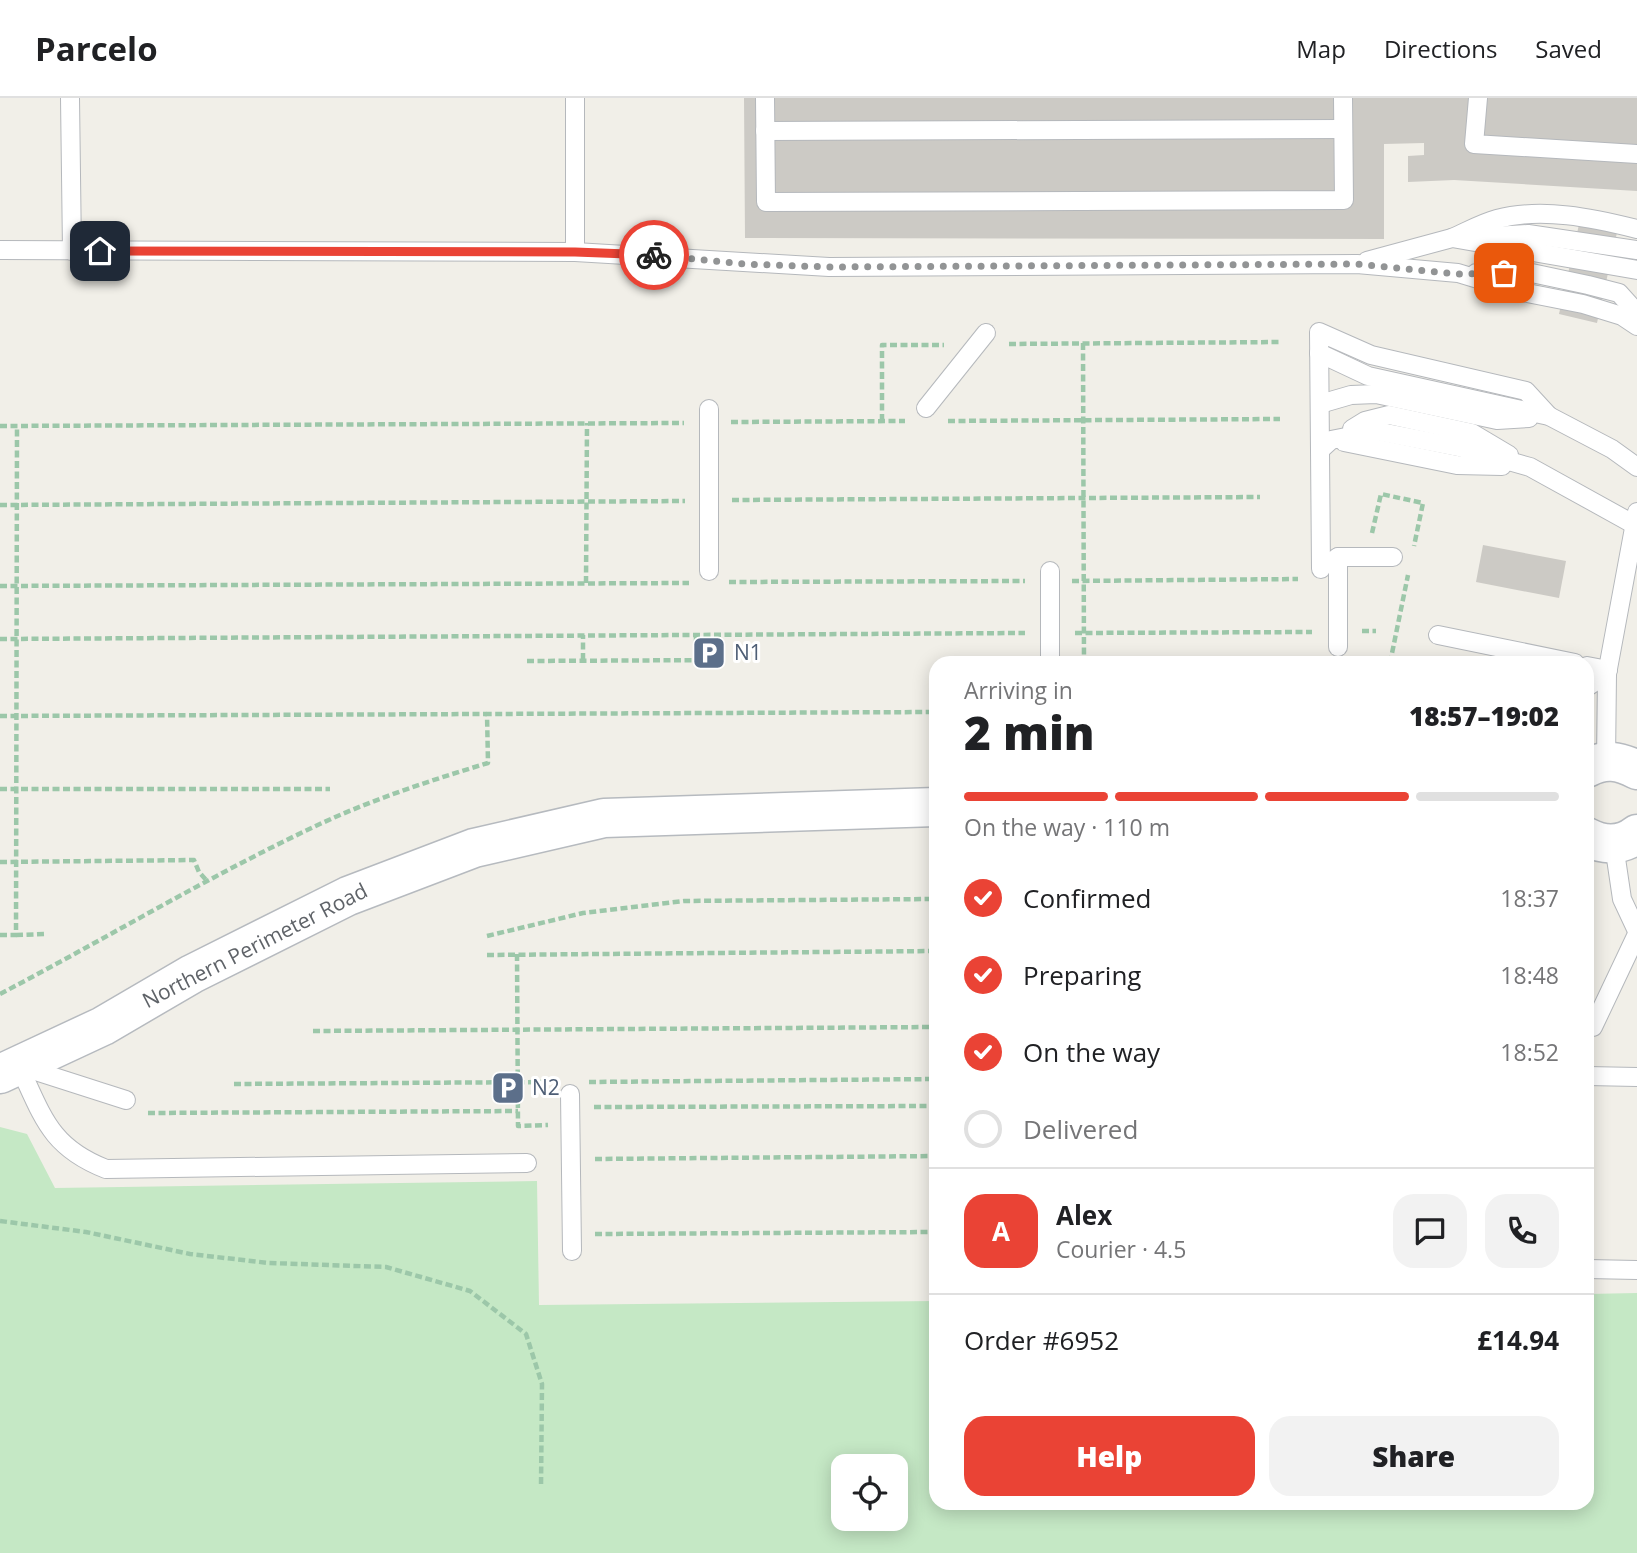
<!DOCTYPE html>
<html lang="en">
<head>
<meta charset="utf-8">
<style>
  body { margin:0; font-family:"Open Sans",sans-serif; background:#f2f2f2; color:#202124; height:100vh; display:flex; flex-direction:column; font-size:26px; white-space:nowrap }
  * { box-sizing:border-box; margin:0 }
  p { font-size:23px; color:#757577 }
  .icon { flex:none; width:38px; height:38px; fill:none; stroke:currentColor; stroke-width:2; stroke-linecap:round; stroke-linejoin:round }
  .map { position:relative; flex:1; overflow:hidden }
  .sheet { position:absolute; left:929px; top:558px; width:665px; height:854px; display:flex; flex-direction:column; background:#fff; border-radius:21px; box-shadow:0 4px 18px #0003 }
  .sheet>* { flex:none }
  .buttons { position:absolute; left:831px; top:1356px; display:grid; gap:14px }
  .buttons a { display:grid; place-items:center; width:77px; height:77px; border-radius:14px; background:#fff; box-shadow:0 4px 18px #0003; font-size:35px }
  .pin { position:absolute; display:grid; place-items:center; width:60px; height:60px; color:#fff; margin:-30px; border-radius:14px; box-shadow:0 4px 10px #0006 }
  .courier { position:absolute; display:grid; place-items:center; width:70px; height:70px; margin:-35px; border:5px solid #ea4335; border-radius:50%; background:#fff; color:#222; box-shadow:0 2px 9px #0007 }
  .overview em { font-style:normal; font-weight:800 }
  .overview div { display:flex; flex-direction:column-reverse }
  .overview { display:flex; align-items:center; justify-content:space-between; height:119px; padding:0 35px }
  h1 { font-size:46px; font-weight:800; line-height:52px }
  .bar { display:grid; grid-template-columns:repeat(4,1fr); gap:10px 7px; align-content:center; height:84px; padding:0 35px }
  .bar i { height:9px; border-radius:5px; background:#e0e0e0 }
  .bar .on { background:#ea4335 }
  .bar p { grid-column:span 4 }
  .line { display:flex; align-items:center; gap:18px; padding:0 35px; border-top:2px solid #e0e0e0 }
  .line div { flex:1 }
  .round { display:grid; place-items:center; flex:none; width:74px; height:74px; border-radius:21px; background:#f2f2f2 }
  ol { padding:0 35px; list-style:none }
  li { display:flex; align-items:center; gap:21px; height:77px }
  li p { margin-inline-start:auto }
  li .icon { padding:7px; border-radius:50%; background:#ea4335; color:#fff; stroke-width:4 }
  li:last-child { color:#757577 }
  li i { width:38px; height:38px; border:4px solid #e0e0e0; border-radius:50% }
  .action { display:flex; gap:14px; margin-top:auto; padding:14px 35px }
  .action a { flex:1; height:80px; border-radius:21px; background:#ea4335; color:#fff; font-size:28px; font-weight:800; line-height:80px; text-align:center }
  .action a+a { background:#f2f2f2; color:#202124 }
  header { display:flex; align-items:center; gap:42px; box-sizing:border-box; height:98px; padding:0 35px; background:#fff; border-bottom:2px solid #e0e0e0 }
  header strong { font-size:33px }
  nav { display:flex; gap:38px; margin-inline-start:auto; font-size:24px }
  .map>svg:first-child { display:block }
  .green { fill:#c5e8c5; fill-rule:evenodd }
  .building { fill:#cccac5 }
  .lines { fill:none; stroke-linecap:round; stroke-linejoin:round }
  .lane-casing { stroke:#b5b8bc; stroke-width:20 }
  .secondary-casing { stroke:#b6babf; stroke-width:41 }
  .path { stroke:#9cc7a9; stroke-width:4.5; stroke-dasharray:7 3.5; stroke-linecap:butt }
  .lane { stroke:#fff; stroke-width:18 }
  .secondary { stroke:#fff; stroke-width:38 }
  .done { stroke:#929495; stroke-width:7; stroke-dasharray:0 12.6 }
  .route { stroke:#ea4335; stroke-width:9 }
  .labels { text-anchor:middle; stroke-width:6; stroke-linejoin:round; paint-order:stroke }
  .service-label { font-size:21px; fill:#4e5e75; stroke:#fff; text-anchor:start }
  .street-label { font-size:21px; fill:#5f6368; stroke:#fff }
</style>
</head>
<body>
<header>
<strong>Parcelo</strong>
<nav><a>Map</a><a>Directions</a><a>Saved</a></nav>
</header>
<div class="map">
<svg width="1637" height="1455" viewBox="0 0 1637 1455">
  <rect width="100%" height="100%" fill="#f1efe8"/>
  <path class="green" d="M0,1029L27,1036L55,1090L537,1083L539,1207L936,1203V1405H1587V1196L1637,1195V1455H0ZM844,1368H896V1421H844Z"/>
  <g class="building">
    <path d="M744,0H1637V93L1454,82L1408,84V58L1424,57V45L1384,46V141L745,140Z"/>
    <path d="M1582,113L1620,121L1597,225L1559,216Z"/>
    <path d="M1483,447L1566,463L1559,500L1476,484Z"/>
  </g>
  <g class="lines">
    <defs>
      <g id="lane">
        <path d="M70,0L72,153"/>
        <path d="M765,0L766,104L1344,102L1343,0"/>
        <path d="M1478,0L1474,46L1637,56"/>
        <path d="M765,33L1343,31"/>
        <path d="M1480,139L1528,136L1637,152"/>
        <path d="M1452,140C1466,134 1482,125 1497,121C1542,109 1593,120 1637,131"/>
        <path d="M0,152L575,154L829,169L1357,166L1458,175L1517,193L1583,206L1622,218L1637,228"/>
        <path d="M575,154V0"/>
        <path d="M1367,163L1452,140L1637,172"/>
        <path d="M1476,175L1527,174L1588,187L1619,195L1637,215"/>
        <path d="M1319,255L1368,278L1549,318L1612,351L1637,369"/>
        <path d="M1320,306L1351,297L1376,296L1497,322L1529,320"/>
        <path d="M926,310L986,235"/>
        <path d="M709,311V473"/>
        <path d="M1352,331L1365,323L1389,317L1472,335L1509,357"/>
        <path d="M1344,344L1457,367L1502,368"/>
        <path d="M1320,352L1331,342L1376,333L1463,350L1530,369L1635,427"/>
        <path d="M1338,459V549"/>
        <path d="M1330,465L1338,459H1393"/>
        <path d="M1321,471L1319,234L1371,257L1526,293L1549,318"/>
        <path d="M1050,473V565"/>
        <path d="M1438,537L1575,565"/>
        <path d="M1587,568L1608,572"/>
        <path d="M1587,589L1607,576"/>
        <path d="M1606,663L1607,576L1637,414"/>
        <path d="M1614,747L1622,801L1637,833"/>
        <path d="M1587,929H1593L1637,836"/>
        <path d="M19,968C43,1019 50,1049 106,1071L527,1065"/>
        <path d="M23,969L126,1002"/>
        <path d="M1587,978L1637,979"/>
        <path d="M570,996L572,1153"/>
        <path d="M1587,1171L1637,1172"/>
      </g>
      <g id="secondary">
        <path d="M1587,670C1605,660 1620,663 1637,672"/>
        <path d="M1587,739C1604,748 1622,748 1637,736"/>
        <path d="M0,976L103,928L192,876L348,798L474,750L604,720L936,709"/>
      </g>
    </defs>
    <use href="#lane" class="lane-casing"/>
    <use href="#secondary" class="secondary-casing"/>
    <g class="path">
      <path d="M1083,245L1084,565"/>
      <path d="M1009,246L1281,244"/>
      <path d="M882,323V247H944"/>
      <path d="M948,323L1280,321"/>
      <path d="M731,324L905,323"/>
      <path d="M0,328L684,325"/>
      <path d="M732,402L1260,399"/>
      <path d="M0,407L685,403"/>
      <path d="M1372,435L1381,396L1423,405L1414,448"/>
      <path d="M1072,483L1298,481"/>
      <path d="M729,484L1025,483"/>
      <path d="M586,485L587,325"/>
      <path d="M0,488L689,485"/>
      <path d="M1362,533H1376"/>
      <path d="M1075,535L1312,534"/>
      <path d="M696,537V562"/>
      <path d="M0,541L1025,535"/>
      <path d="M583,562V537"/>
      <path d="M527,563L723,562"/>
      <path d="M1390,565L1408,477"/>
      <path d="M0,618L487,616"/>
      <path d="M0,691H330"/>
      <path d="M0,764L194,762L199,774L208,784"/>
      <path d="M0,837H16L17,328"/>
      <path d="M16,837L45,836"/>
      <path d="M487,838L583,815L684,803L936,801"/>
      <path d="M517,856L518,1028L548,1027"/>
      <path d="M487,857L936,853"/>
      <path d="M0,896C111,838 219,772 333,720C383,698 435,681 488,665L487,616L936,614"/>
      <path d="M313,933L936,929"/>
      <path d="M589,984L936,981"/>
      <path d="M234,986L549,984"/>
      <path d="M594,1009L936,1008"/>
      <path d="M148,1015L518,1013"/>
      <path d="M595,1061L936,1058"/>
      <path d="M0,1123L86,1134L190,1156L269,1165L386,1169L470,1193L526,1236L542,1286L541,1389"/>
      <path d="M595,1136L936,1134"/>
    </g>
    <use href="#lane" class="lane"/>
    <use href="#secondary" class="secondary"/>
  </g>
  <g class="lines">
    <path class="done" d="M654,157L743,166L829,169L1357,166L1458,176L1504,175"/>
    <path class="route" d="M100,153L575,154L654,157"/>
  </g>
  <defs>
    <symbol id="parking-square" viewBox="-11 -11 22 22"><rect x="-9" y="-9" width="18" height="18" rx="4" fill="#5c6f8a" stroke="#fff"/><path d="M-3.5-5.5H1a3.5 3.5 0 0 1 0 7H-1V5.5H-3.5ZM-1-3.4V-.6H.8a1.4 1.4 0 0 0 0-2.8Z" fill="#fff"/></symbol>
  </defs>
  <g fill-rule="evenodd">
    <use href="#parking-square" x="690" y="536" width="38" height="38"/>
    <use href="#parking-square" x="489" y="971" width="38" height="38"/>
  </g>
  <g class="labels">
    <g class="service-label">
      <text x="734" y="562">N1</text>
      <text x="532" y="997">N2</text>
    </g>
    <g class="street-label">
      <text transform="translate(255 848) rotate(-27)" y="7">Northern Perimeter Road</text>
    </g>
  </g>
</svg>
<div class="buttons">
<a><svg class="icon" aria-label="locate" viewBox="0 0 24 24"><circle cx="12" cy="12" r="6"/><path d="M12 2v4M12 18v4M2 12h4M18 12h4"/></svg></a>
</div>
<div class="pin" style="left:1504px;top:175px;background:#ea580c"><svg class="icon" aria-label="bag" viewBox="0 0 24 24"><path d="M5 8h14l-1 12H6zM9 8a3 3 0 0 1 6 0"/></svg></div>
<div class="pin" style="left:100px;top:153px;background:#1f2937"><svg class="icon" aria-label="home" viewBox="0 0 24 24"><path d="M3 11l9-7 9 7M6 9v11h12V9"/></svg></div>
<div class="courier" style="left:654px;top:157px"><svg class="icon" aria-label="bike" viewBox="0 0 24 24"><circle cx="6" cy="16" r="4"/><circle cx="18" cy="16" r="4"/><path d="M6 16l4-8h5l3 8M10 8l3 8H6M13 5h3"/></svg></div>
<section class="sheet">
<div class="overview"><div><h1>2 min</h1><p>Arriving in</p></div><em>18:57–19:02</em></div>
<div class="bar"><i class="on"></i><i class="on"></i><i class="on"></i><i></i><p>On the way · 110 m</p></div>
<ol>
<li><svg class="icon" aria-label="check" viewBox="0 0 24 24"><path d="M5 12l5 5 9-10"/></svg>Confirmed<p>18:37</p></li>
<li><svg class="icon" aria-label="check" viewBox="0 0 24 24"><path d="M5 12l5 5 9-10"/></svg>Preparing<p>18:48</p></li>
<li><svg class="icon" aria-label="check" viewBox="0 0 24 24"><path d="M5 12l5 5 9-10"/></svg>On the way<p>18:52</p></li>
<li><i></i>Delivered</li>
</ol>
<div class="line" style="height:126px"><b class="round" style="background:#ea4335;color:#fff">A</b><div><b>Alex</b><p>Courier · 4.5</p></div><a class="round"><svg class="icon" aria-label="chat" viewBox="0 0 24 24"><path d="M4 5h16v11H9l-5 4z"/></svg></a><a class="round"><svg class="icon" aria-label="phone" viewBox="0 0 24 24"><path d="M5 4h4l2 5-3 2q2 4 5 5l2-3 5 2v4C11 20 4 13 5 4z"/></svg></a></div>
<div class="line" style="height:91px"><div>Order #6952</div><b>£14.94</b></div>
<div class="action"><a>Help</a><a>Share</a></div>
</section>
</div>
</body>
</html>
